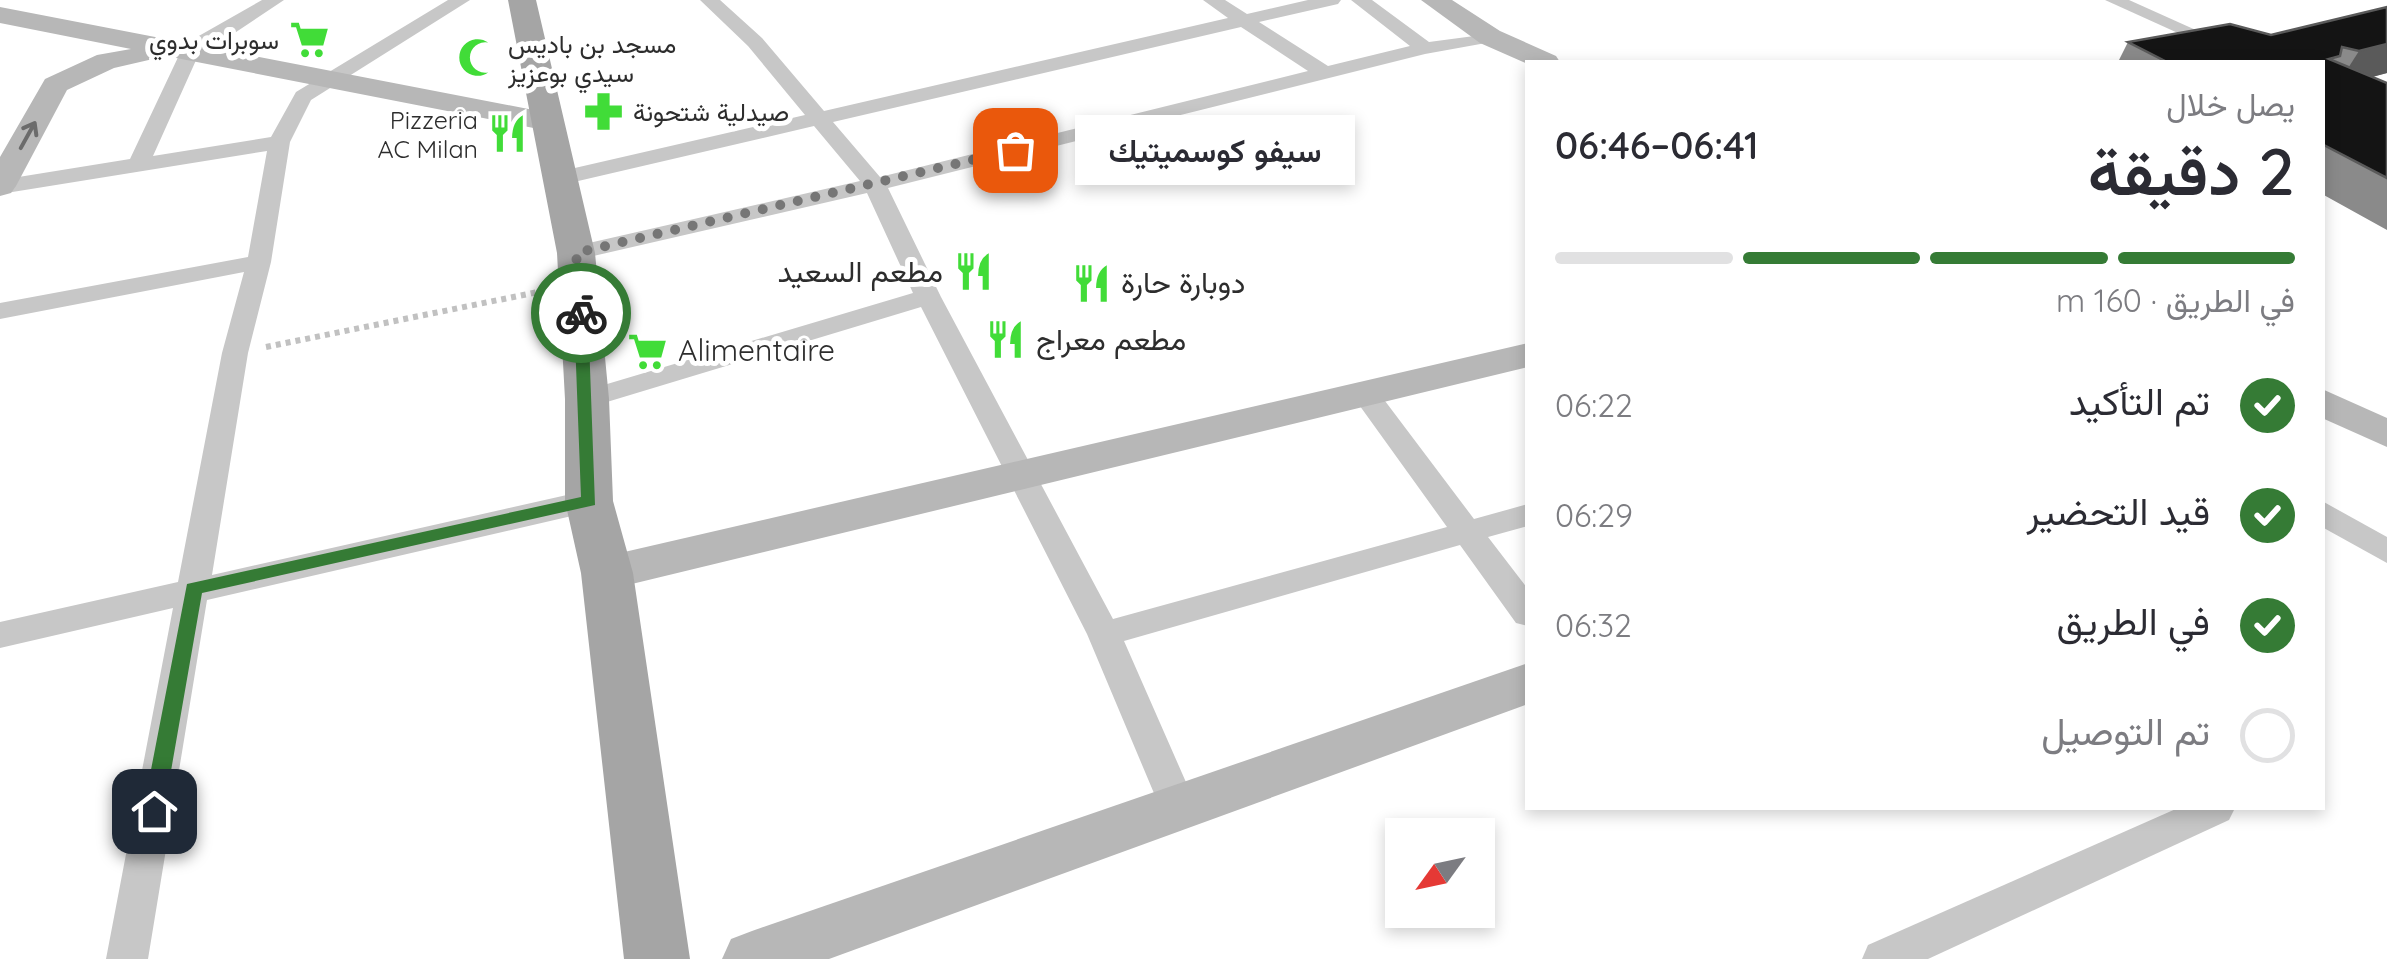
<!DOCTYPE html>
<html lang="ar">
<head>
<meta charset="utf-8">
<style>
  body { margin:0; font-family:Quicksand,Vazirmatn,sans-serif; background:#f7f7f7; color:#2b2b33; direction:rtl; height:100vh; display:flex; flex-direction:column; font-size:38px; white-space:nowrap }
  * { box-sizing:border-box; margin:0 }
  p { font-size:32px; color:#7c7c81 }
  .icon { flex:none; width:55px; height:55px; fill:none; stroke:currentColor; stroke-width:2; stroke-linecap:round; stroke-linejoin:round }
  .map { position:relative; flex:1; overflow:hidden; direction:ltr }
  .details { position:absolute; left:1525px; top:60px; width:800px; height:750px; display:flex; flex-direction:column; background:#fff; border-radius:0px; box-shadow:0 5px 15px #0003; direction:rtl }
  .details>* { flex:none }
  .needle { width:65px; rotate:237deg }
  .buttons { position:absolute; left:1385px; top:818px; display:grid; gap:20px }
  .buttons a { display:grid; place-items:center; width:110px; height:110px; border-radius:0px; background:#fff; box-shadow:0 5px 15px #0003; font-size:50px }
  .pin { position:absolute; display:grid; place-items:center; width:85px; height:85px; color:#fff; margin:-42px; border-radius:20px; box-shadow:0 5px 15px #0006 }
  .courier { position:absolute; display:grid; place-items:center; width:100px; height:100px; margin:-50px; border:8px solid #357b35; border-radius:50%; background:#fff; color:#222; box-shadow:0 2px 12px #0007 }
  .bubble { position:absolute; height:70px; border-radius:0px; background:#fff; box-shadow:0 5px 15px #0003; font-size:32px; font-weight:600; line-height:70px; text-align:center; direction:rtl }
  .summary em { font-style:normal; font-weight:600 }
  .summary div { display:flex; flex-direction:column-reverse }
  .summary { display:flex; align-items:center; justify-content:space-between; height:170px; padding:0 30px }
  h1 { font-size:65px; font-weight:600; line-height:75px }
  .bar { display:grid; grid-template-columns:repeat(4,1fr); gap:15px 10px; align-content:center; height:120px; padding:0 30px }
  .bar i { height:12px; border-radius:8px; background:#e1e1e2 }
  .bar .active { background:#357b35 }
  .bar p { grid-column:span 4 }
  ol { padding:0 30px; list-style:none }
  li { display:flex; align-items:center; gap:30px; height:110px }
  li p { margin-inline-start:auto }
  li .icon { padding:10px; border-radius:50%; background:#357b35; color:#fff; stroke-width:4 }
  li:last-child { color:#7c7c81 }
  li i { width:55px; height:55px; border:5px solid #e1e1e2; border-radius:50% }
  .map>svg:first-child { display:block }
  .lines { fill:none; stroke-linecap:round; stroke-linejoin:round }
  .path { stroke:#c1c1c1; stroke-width:6; stroke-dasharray:5 5; stroke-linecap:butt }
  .street { fill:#c7c7c7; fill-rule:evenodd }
  .secondary { fill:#b7b7b7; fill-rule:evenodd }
  .primary { fill:#a5a5a5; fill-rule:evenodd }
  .wall { fill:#8a8a8a }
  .shaded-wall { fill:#5a5a5a }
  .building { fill:#141414; stroke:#5a5a5a; stroke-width:2.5 }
  .oneway { stroke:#6b6b6b }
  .route { fill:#357b35 }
  .done { stroke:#767676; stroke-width:10; stroke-dasharray:0 18 }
  .labels { text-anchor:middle; stroke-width:10; stroke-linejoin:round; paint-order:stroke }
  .far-poi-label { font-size:25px; fill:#2d2d2d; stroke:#fff; text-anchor:end }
  .poi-label { font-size:30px; fill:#2d2d2d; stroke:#fff; text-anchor:start }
</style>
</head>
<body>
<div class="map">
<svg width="2387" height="959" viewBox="0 0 2387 959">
  <rect width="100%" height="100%" fill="#fff"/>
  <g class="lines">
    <path class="path" d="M266,347L543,291"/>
    <g class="street">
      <path d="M262,0H284L197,58L153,156L271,137L296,92L448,0H470L311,100L290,142L271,262L248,353L212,575L589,490L600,494L604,501L600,508L589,512L207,600L148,959H106L173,608L0,648V622L178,582L222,353L244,272L0,319V303L248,257L267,151L0,194V180L130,159L181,51L197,37Z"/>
      <path d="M700,0H720L762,38L824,111L1228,18L1203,0H1225L1247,14L1308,0H1341L1338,4L1259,22L1328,66L1410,46L1351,0H1372L1429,42L1497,33V41L1425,54L888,188L941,297L1113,619L1447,527L1352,395L1356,389H1376L1474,519L1528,504V526L1488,537L1528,589V626L1516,623L1460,545L1124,641L1196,805L1190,817L1177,821L1164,817L1087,634L921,307L597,405H577L573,399L577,393L913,293L867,193L576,260L567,258L564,253L567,248L860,181L814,126L561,185L553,183L550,178L553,173L805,115L748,46ZM1241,27L1308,71L880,177L833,122Z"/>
      <path d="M2105,0H2129L2267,62H2242Z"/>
      <path d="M2322,501L2387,537V563L2322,527Z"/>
      <path d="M2178,808H2235L2229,820L1928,959H1862L1868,945Z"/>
    </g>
    <g class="secondary">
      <path d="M1421,0H1452L1500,31L1556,56L1560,62L1528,64L1480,43Z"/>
      <path d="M0,7L549,113L560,116L564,122L560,128L549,131L166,56L114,68L67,90L16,186L11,193L0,196V157L45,79L97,55L131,49L0,23Z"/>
      <path d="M1528,343V367L607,590L591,585L584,573L591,561L607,556Z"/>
      <path d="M2322,389L2387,418V447L2322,418Z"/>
      <path d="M1528,663V704L829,959H722L731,939L752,931Z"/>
    </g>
    <path class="primary" d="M508,0H536L595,253L609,399L613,501L633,573L690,959H624L581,573L565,501V399L557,253Z"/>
  </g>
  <path class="wall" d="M2387,7V73L2371,77L2387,83V230L2322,194V62H2118L2128,42L2271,35Z"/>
  <path class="shaded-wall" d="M2387,44V73L2336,87L2359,51Z"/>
  <path class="building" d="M2387,7V44L2359,51L2342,47L2340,56L2329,59L2387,83V178L2322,144V62H2167L2128,42L2230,24L2271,35Z"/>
  <defs><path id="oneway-shaft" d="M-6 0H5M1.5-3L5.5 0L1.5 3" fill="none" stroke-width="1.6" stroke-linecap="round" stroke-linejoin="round" transform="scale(2.5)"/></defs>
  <use class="oneway" href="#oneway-shaft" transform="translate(28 135) rotate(-61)"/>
  <path class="route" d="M581,308L588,313L595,505L202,593L164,811L161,817H146L143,811L187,584L581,497L574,313Z"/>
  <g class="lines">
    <path class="done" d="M581,313L576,253L1015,150"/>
  </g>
  <defs>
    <symbol id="supermarket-bare" viewBox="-9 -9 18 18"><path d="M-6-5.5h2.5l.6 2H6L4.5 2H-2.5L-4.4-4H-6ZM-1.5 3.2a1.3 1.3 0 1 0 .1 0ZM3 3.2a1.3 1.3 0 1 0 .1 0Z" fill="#41dc38" stroke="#fff" stroke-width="2.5" paint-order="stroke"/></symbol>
    <symbol id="mosque-bare" viewBox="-9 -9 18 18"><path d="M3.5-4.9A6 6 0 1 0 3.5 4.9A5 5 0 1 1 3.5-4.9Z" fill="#41dc38" stroke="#fff" stroke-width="2.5" paint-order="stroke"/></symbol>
    <symbol id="pharmacy-bare" viewBox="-9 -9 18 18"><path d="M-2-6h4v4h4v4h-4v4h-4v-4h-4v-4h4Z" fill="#41dc38" stroke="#fff" stroke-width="2.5" paint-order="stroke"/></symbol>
    <symbol id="restaurant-bare" viewBox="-9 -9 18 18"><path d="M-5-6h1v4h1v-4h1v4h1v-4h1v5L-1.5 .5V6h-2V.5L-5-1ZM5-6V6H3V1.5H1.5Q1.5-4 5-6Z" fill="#41dc38" stroke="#fff" stroke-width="2.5" paint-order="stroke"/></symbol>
  </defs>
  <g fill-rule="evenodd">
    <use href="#supermarket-bare" x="282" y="12" width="55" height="55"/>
    <use href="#mosque-bare" x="450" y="30" width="55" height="55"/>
    <use href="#pharmacy-bare" x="576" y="84" width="55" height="55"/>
    <use href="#restaurant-bare" x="480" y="106" width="55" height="55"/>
    <use href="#restaurant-bare" x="946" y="244" width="55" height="55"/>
    <use href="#restaurant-bare" x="1064" y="256" width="55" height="55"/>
    <use href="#restaurant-bare" x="978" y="312" width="55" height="55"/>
    <use href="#supermarket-bare" x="620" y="324" width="55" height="55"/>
  </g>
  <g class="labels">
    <g class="far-poi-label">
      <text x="279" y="49">سوبرات بدوي</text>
      <text x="508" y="53" text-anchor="start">مسجد بن باديس<tspan x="508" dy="29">سيدي بوعزيز</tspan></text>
      <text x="633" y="121" text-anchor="start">صيدلية شتحونة</text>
      <text x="478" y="129">Pizzeria<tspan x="478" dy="29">AC Milan</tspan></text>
    </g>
    <g class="poi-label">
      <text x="943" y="282" text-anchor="end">مطعم السعيد</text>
      <text x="1121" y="293">دوبارة حارة</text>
      <text x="1036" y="350">مطعم معراج</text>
      <text x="678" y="361">Alimentaire</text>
    </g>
  </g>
</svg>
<div class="buttons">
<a><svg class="needle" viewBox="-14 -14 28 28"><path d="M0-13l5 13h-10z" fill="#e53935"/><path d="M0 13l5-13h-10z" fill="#7c7c81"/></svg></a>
</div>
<div class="pin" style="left:1015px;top:150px;background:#ea580c"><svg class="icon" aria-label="bag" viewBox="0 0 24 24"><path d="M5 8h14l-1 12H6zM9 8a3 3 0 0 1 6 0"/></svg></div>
<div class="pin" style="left:154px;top:811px;background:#1f2937"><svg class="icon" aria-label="home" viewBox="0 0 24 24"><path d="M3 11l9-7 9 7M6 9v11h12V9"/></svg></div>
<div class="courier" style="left:581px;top:313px"><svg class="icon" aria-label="bike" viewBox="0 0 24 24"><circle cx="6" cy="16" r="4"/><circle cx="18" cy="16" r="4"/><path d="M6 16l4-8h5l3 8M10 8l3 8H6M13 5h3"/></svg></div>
<div class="bubble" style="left:1075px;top:115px;width:280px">سيفو كوسميتيك</div>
<section class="details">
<div class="summary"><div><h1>2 دقيقة</h1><p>يصل خلال</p></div><em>06:41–06:46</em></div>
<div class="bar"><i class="active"></i><i class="active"></i><i class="active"></i><i></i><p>في الطريق · 160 m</p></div>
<ol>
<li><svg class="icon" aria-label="check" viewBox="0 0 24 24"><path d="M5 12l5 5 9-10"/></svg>تم التأكيد<p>06:22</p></li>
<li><svg class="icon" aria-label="check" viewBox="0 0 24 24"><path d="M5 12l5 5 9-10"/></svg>قيد التحضير<p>06:29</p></li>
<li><svg class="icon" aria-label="check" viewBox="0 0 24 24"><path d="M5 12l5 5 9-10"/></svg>في الطريق<p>06:32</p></li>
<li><i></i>تم التوصيل</li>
</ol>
</section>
</div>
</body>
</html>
